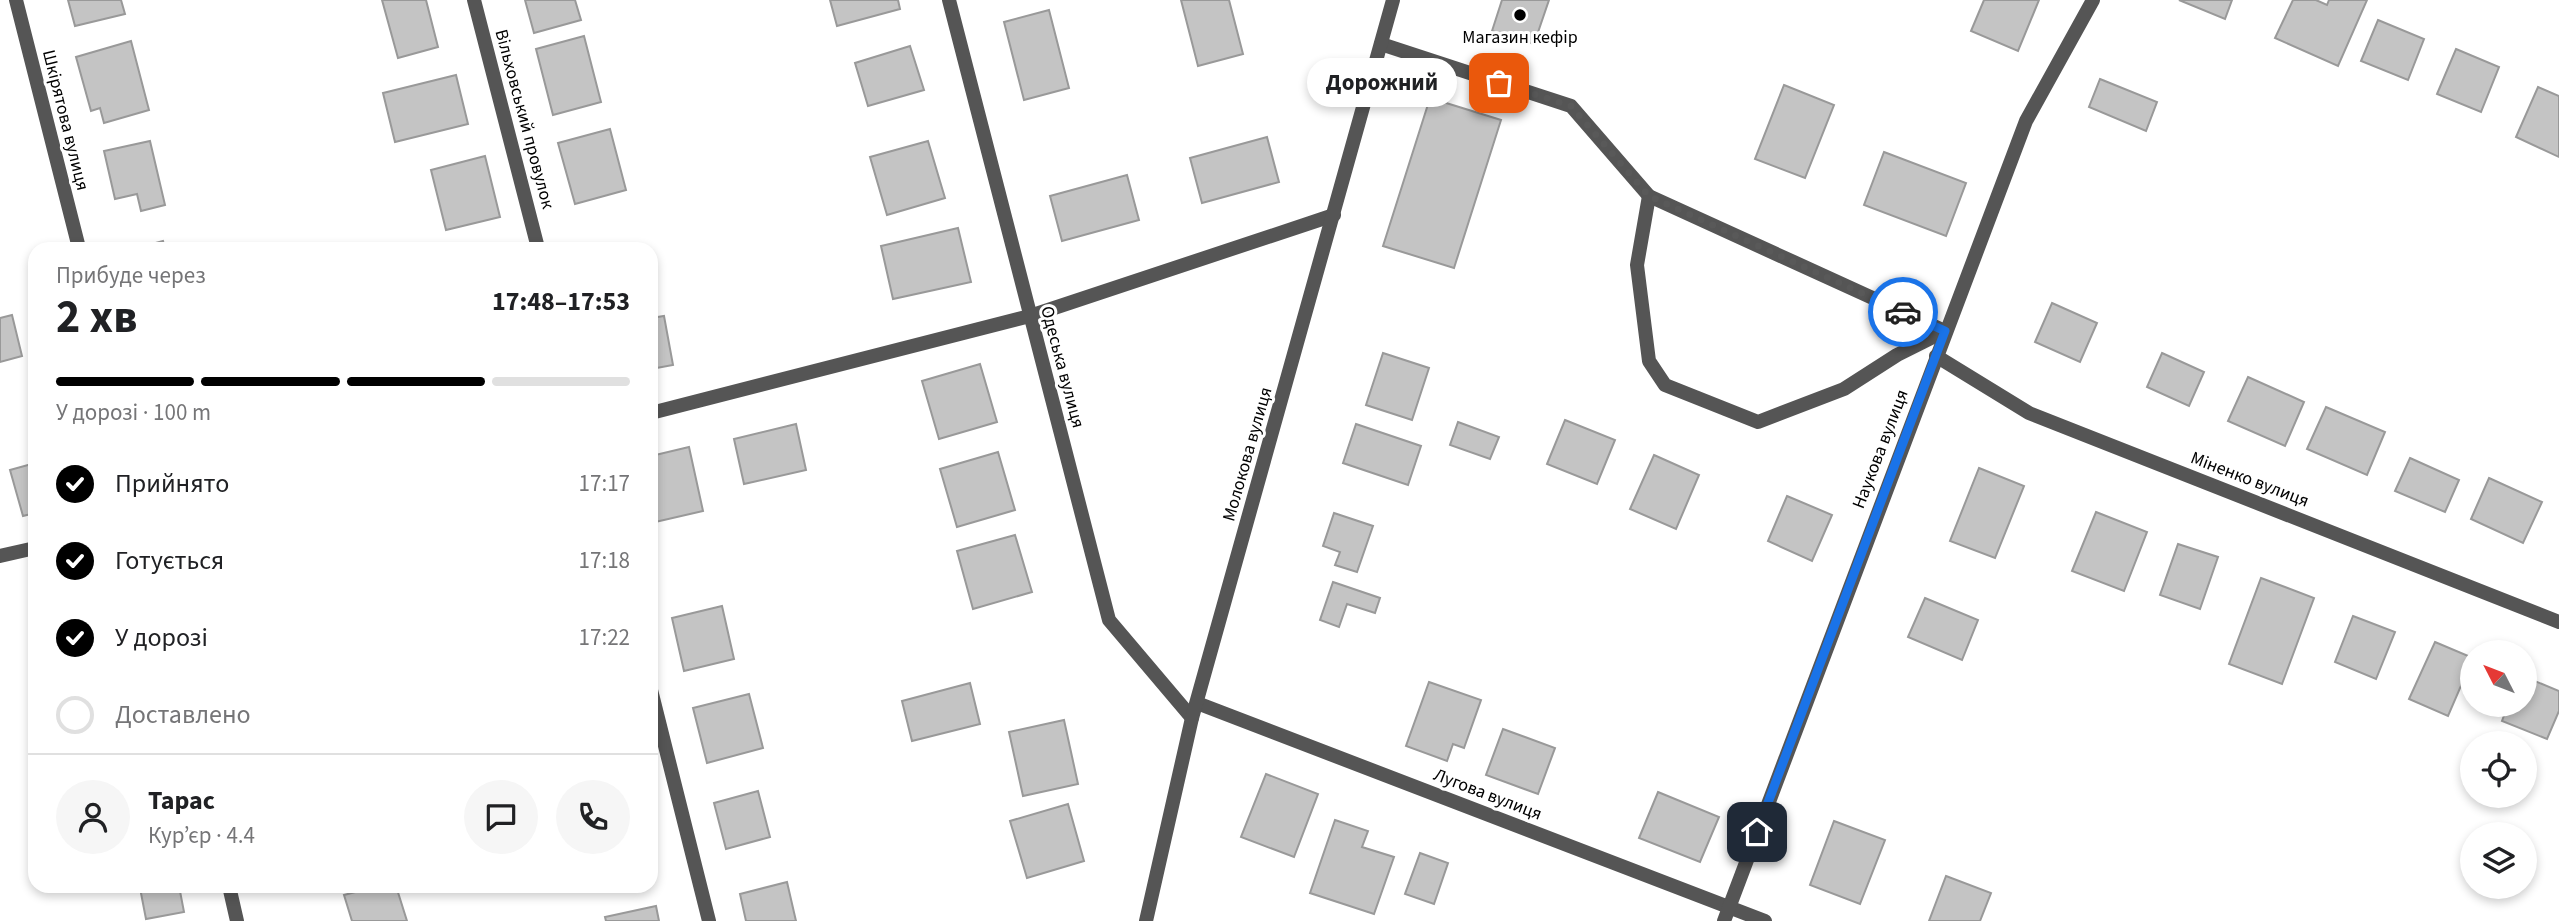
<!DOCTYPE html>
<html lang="uk">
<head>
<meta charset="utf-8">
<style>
  body { margin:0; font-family:"Source Sans 3",sans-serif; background:#f6f6f6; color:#202124; height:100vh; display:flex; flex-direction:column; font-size:26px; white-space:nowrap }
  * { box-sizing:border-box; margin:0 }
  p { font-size:23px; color:#757577 }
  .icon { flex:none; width:38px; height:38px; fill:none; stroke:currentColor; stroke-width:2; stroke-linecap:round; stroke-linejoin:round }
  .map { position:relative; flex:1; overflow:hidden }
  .side { position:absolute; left:28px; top:242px; width:630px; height:651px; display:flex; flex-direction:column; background:#fff; border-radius:21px; box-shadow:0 4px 10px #0003 }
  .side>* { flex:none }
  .needle { width:46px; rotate:312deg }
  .buttons { position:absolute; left:2460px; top:640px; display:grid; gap:14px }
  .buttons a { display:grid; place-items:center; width:77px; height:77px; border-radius:50%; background:#fff; box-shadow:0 4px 10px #0003; font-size:35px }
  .pin { position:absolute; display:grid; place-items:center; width:60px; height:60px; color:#fff; margin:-30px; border-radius:14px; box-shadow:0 4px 10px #0006 }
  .courier { position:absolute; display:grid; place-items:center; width:70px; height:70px; margin:-35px; border:5px solid #1a73e8; border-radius:50%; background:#fff; color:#222; box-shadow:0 2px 9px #0007 }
  .bubble { position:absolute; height:49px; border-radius:24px; background:#fff; box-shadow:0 4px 10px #0003; font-size:23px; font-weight:700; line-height:49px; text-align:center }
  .summary em { font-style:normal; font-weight:700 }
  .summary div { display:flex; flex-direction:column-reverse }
  .summary { display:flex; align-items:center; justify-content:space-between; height:119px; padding:0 28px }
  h1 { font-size:46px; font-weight:700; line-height:52px }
  .bar { display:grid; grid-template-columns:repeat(4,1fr); gap:10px 7px; align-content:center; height:84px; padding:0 28px }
  .bar i { height:9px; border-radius:5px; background:#e0e0e0 }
  .bar .current { background:#000 }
  .bar p { grid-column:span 4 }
  .line { display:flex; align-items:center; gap:18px; padding:0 28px; border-top:2px solid #e0e0e0 }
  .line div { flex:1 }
  .round { display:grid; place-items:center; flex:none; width:74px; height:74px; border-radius:37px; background:#f6f6f6 }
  ol { padding:0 28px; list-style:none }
  li { display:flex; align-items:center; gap:21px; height:77px }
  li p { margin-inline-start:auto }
  li .icon { padding:7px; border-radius:50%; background:#000; color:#fff; stroke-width:4 }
  li:last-child { color:#757577 }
  li i { width:38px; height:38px; border:4px solid #e0e0e0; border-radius:50% }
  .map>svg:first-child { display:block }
  .building { fill:#c4c4c4; stroke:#999; stroke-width:2 }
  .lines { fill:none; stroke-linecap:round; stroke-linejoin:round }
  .service { stroke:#555; stroke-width:14 }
  .minor { stroke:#555; stroke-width:14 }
  .tertiary { stroke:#555; stroke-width:14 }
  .done { stroke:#595959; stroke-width:7; stroke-dasharray:0 12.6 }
  .route { stroke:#1a73e8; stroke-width:9 }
  .poi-dot { fill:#000; stroke:#fff; stroke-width:2.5 }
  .labels { text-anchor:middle; stroke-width:6; stroke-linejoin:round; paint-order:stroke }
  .poi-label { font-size:18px; fill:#000; stroke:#fff }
  .street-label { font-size:18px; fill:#000; stroke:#fff }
</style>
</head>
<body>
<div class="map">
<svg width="2559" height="921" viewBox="0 0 2559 921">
  <rect width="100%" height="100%" fill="#fff"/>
  <g class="building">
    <path d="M68,0H121L125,14L75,26Z"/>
    <path d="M382,0H426L438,47L398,58Z"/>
    <path d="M525,0H575L581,20L534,33Z"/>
    <path d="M830,0H898L900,9L837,26Z"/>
    <path d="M1181,0H1229L1243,54L1198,66Z"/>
    <path d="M1502,0H1549L1534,44L1492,31Z"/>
    <path d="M1984,0H2039L2018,51L1971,31Z"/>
    <path d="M2179,0H2232L2225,19Z"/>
    <path d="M2293,0H2316L2327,5L2329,0H2367L2338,66L2275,38Z"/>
    <path d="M1049,10L1069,88L1024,100L1004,22Z"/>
    <path d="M2378,20L2424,39L2408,80L2361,61Z"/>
    <path d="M584,36L601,102L553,115L536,49Z"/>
    <path d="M131,41L149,110L104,123L100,108L91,111L76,57Z"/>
    <path d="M910,46L924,90L868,106L855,63Z"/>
    <path d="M2456,49L2499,67L2481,112L2437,94Z"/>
    <path d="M456,75L468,124L395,142L383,93Z"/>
    <path d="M2100,79L2157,102L2146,131L2089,107Z"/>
    <path d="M1784,85L1834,105L1805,178L1755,159Z"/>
    <path d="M2538,87L2559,96V157L2516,137Z"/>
    <path d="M1430,98L1501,120L1454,268L1383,246Z"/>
    <path d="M610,129L626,190L575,204L558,143Z"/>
    <path d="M1267,137L1279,182L1202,203L1190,158Z"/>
    <path d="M150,141L165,205L141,211L137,194L115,199L104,151Z"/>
    <path d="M928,141L945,198L887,215L870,157Z"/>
    <path d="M1884,152L1966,183L1946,236L1864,205Z"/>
    <path d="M485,156L500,217L446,230L431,170Z"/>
    <path d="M1127,175L1139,220L1062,241L1050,196Z"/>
    <path d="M958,228L971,282L893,299L881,246Z"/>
    <path d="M163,241L165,248H137Z"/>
    <path d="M2052,303L2097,323L2080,362L2035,342Z"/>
    <path d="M12,315L22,356L0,362V318Z"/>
    <path d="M664,316L673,365L651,369V318Z"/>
    <path d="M1383,353L1429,368L1412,420L1366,405Z"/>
    <path d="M2162,353L2204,372L2189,406L2147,387Z"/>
    <path d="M980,364L997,422L939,439L922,381Z"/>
    <path d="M2248,377L2304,402L2285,446L2228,421Z"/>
    <path d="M2326,407L2385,432L2367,475L2307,449Z"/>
    <path d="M1565,420L1615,440L1597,484L1547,464Z"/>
    <path d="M1458,422L1499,437L1490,459L1450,445Z"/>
    <path d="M796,424L806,470L744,484L734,439Z"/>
    <path d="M1356,424L1421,446L1408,485L1343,463Z"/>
    <path d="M689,447L703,511L651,523V456Z"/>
    <path d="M998,452L1015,510L957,527L940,469Z"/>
    <path d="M1654,455L1699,475L1676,529L1630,509Z"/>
    <path d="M2410,458L2459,480L2445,512L2395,491Z"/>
    <path d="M35,463V513L23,516L10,470Z"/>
    <path d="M1979,468L2024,486L1995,558L1950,541Z"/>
    <path d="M2489,478L2542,502L2523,543L2471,519Z"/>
    <path d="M1787,496L1832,515L1812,561L1768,541Z"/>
    <path d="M2096,512L2147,532L2124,591L2072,571Z"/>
    <path d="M1334,513L1373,526L1357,572L1335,565L1340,552L1323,546Z"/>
    <path d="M1015,535L1032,592L973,609L957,551Z"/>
    <path d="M2178,544L2218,557L2200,609L2160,595Z"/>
    <path d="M2261,578L2314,598L2282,684L2229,664Z"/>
    <path d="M1333,582L1380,598L1375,613L1347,604L1339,627L1320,620Z"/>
    <path d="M1925,598L1978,620L1962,660L1908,637Z"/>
    <path d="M722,606L734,659L684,671L672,618Z"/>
    <path d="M2353,616L2395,632L2376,679L2335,662Z"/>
    <path d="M2435,642L2473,658L2448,716L2409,699Z"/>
    <path d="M2525,677L2559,691V711L2547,739L2502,721L2508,705H2525Z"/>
    <path d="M1429,682L1481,700L1464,748L1453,744L1447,761L1406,746Z"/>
    <path d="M970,683L980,724L912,741L902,701Z"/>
    <path d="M749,694L763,748L707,763L693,708Z"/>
    <path d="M1064,720L1078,784L1023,796L1009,732Z"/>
    <path d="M1503,729L1555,748L1538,794L1486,775Z"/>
    <path d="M1266,774L1318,794L1294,857L1241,837Z"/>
    <path d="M758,791L770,837L726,849L714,803Z"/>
    <path d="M1658,792L1719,817L1700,862L1639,838Z"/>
    <path d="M1068,804L1084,861L1027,878L1010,821Z"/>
    <path d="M1335,820L1368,831L1362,847L1394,857L1374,914L1310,893Z"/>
    <path d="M1834,821L1885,840L1860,904L1810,885Z"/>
    <path d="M1420,853L1448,863L1434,904L1405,894Z"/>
    <path d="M1946,876L1991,893L1980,921H1929Z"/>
    <path d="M787,882L796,921H746L740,894Z"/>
    <path d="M150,886H179L184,912L146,919L140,888Z"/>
    <path d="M378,886H396L407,921H352L344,895Z"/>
    <path d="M656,906L659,921H606L605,917Z"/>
  </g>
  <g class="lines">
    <g class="service">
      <path d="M1381,44L1571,106L1649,196L1945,331"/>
      <path d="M1649,196L1637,265L1649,361L1665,385L1758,422L1844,389L1897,355L1945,331"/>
    </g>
    <g class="minor">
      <path d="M16,0L79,248"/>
      <path d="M474,0L538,248"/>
      <path d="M949,0L1109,620L1192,718"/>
      <path d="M1936,356L2029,413L2559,622"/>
      <path d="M651,413L1030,316L1334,215"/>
      <path d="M0,556L35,548"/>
      <path d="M651,690L709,921"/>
      <path d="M1197,703L1765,921"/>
      <path d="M229,886L237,921"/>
      <path d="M1724,921L2026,121L2093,0"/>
    </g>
    <path class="tertiary" d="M1146,921L1192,718L1393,0"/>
  </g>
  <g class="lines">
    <path class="done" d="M1499,83L1571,106L1649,196L1903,312"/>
    <path class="route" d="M1757,832L1945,331L1903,312"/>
  </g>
  <circle class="poi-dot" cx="1520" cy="15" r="7"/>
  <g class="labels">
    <g class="poi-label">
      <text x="1520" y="43">Магазин кефір</text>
    </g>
    <g class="street-label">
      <text transform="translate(525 119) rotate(75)" y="6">Вільховський провулок</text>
      <text transform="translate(66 120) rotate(76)" y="6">Шкірятова вулиця</text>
      <text transform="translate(1063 367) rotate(75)" y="6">Одеська вулиця</text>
      <text transform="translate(1880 449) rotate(-69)" y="6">Наукова вулиця</text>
      <text transform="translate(1247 454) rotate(-74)" y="6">Молокова вулиця</text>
      <text transform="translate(2250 479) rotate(21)" y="6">Міненко вулиця</text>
      <text transform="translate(1488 794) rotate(21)" y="6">Лугова вулиця</text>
    </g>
  </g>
</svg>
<div class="buttons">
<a><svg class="needle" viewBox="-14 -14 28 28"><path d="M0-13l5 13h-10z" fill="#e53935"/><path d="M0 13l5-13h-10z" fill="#757577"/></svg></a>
<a><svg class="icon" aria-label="locate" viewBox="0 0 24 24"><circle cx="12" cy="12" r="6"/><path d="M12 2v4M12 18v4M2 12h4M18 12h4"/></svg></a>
<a><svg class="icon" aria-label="layers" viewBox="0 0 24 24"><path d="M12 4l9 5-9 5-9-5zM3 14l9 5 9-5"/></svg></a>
</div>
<div class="pin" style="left:1499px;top:83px;background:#ea580c"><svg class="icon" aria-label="bag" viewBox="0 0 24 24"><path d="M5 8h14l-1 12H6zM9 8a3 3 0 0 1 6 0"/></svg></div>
<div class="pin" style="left:1757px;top:832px;background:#1f2937"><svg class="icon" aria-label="home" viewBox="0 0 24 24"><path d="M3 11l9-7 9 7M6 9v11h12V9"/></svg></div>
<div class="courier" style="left:1903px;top:312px"><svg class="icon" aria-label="car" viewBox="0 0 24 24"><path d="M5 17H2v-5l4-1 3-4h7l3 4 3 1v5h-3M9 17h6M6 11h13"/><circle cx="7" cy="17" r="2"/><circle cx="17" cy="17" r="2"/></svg></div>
<div class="bubble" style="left:1307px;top:58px;width:150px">Дорожний</div>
<section class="side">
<div class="summary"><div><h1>2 хв</h1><p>Прибуде через</p></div><em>17:48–17:53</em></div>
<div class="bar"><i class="current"></i><i class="current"></i><i class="current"></i><i></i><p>У дорозі · 100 m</p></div>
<ol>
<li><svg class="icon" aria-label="check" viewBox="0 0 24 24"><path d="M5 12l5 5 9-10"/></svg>Прийнято<p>17:17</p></li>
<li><svg class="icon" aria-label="check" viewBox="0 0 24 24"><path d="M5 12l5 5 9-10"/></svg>Готується<p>17:18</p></li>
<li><svg class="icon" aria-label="check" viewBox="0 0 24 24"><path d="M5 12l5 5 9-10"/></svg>У дорозі<p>17:22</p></li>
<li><i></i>Доставлено</li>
</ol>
<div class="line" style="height:126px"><a class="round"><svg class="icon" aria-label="person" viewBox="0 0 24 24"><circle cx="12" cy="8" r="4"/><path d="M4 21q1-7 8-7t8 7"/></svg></a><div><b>Тарас</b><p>Кур’єр · 4.4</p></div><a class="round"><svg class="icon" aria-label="chat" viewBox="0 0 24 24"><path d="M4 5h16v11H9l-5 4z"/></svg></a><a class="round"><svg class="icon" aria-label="phone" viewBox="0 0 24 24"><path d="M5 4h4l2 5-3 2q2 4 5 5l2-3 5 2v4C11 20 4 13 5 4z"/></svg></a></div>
</section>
</div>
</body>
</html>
